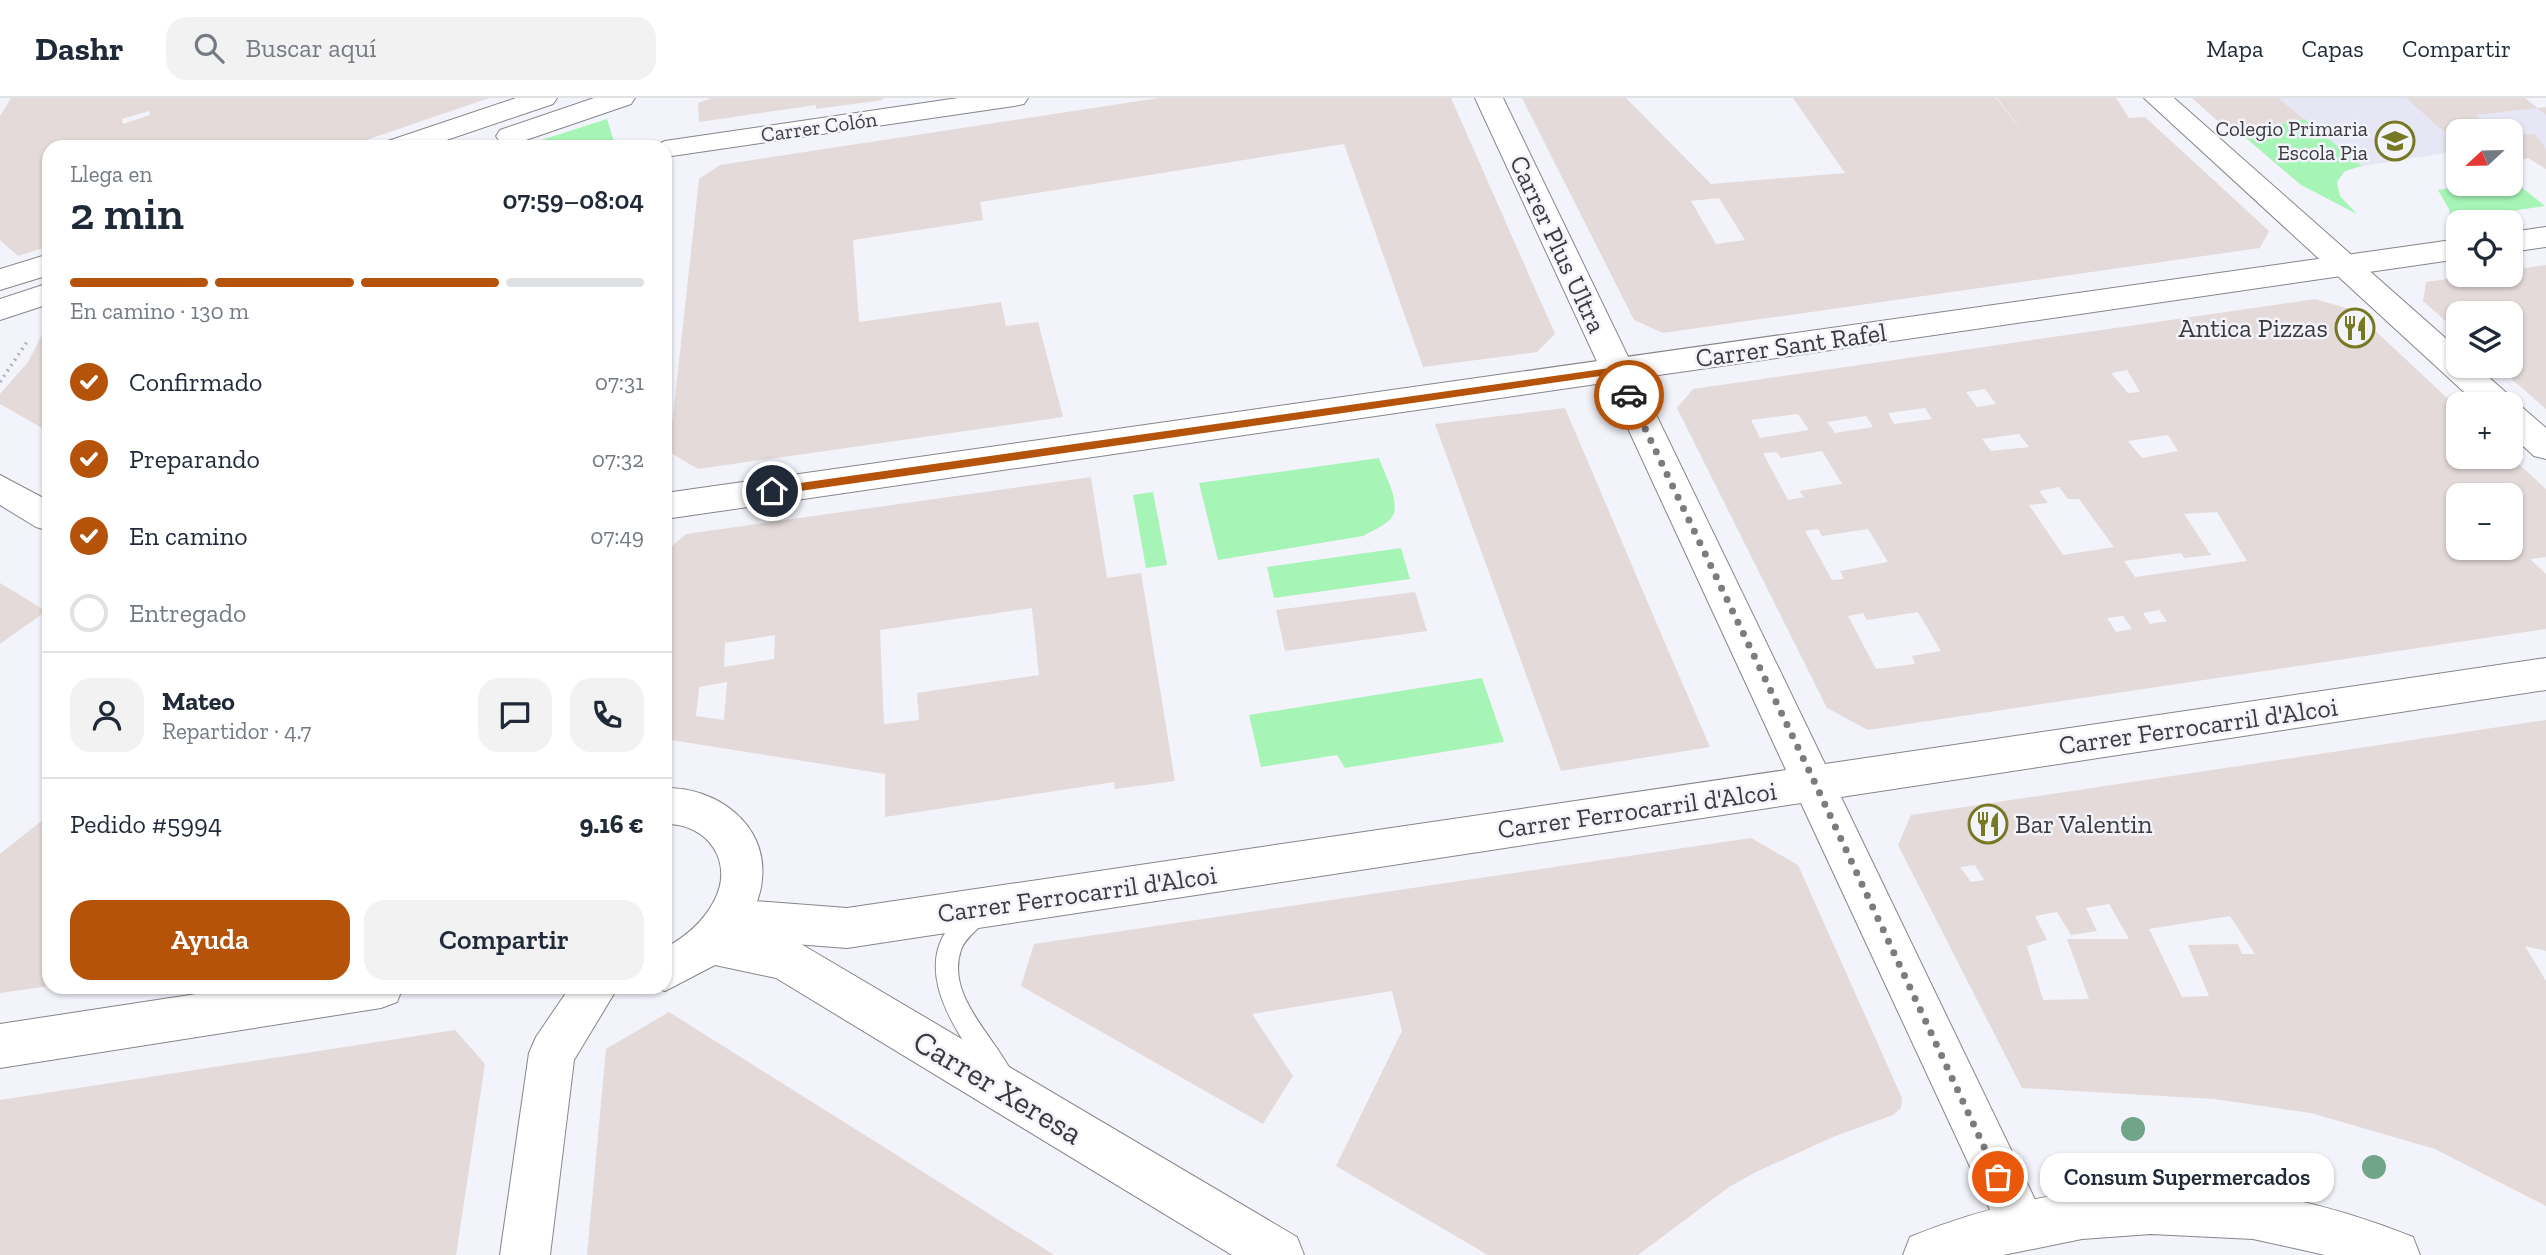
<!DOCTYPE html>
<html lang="es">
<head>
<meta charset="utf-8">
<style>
  body { margin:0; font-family:"Zilla Slab",serif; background:#f2f2f3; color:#1f2937; height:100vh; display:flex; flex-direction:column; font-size:26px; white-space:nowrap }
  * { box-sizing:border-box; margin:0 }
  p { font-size:23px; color:#747a83 }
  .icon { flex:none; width:38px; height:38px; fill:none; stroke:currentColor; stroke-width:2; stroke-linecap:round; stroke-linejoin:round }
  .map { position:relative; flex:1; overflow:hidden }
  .panel { position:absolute; left:42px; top:42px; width:630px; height:854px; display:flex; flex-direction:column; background:#fff; border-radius:21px; box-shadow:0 2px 5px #0004 }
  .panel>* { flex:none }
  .needle { width:46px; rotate:248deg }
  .tools { position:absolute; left:2446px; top:21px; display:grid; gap:14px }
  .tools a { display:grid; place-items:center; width:77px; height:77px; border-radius:14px; background:#fff; box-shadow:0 2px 5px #0004; font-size:35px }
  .pin { position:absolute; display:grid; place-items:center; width:60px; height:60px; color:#fff; margin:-30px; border:4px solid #fff; border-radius:50%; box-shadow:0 2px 7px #0007 }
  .courier { position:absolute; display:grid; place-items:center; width:70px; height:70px; margin:-35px; border:5px solid #b45309; border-radius:50%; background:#fff; color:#222; box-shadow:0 2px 9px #0007 }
  .bubble { position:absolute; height:49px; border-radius:21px; background:#fff; box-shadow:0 2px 5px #0004; font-size:23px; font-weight:600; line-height:49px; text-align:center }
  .headline em { font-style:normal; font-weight:600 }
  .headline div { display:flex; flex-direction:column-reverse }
  .headline { display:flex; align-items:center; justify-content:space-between; height:119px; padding:0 28px }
  h1 { font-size:46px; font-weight:600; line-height:52px }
  .bar { display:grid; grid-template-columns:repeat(4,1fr); gap:10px 7px; align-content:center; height:84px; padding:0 28px }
  .bar i { height:9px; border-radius:5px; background:#e0e1e3 }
  .bar .on { background:#b45309 }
  .bar p { grid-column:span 4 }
  .line { display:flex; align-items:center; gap:18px; padding:0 28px; border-top:2px solid #e0e1e3 }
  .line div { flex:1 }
  .round { display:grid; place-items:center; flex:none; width:74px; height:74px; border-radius:21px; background:#f2f2f3 }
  ol { padding:0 28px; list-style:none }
  li { display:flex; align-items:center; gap:21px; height:77px }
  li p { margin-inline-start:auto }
  li .icon { padding:7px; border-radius:50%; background:#b45309; color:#fff; stroke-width:4 }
  li:last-child { color:#747a83 }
  li i { width:38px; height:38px; border:4px solid #e0e1e3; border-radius:50% }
  .cta { display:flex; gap:14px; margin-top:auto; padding:14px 28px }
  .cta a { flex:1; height:80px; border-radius:21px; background:#b45309; color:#fff; font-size:28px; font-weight:600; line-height:80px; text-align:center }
  .cta a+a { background:#f2f2f3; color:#1f2937 }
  header { display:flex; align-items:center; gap:42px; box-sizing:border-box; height:98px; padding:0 35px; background:#fff; border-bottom:2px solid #e0e1e3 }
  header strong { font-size:33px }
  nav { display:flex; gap:38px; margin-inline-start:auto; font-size:24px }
  .search { width:490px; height:63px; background:#f2f2f3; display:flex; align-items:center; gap:18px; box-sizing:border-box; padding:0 24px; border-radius:21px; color:#747a83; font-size:26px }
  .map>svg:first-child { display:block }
  .built { fill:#e6e6f5 }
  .green { fill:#a6f5b6 }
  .building { fill:#e4dad9; fill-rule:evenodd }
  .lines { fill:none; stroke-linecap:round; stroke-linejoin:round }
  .lane-casing { stroke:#85858b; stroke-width:2 }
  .street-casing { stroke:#85858b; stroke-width:2 }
  .secondary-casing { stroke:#85858b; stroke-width:2 }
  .path { stroke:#b3b3b9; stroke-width:3.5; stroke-dasharray:2 4.5; stroke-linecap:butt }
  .lane { fill:#fff; fill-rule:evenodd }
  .street { fill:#fff; fill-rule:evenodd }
  .secondary { fill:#fff; fill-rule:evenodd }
  .tree { fill:#71a58a }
  .route { fill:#b45309 }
  .done { stroke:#7b7b80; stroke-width:7; stroke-dasharray:0 12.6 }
  .labels { text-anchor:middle; stroke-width:5; stroke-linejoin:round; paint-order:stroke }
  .far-street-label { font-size:21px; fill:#3b3b3e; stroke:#f3f3fb }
  .far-poi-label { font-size:21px; fill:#3b3b3e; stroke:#f3f3fb; text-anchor:end }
  .street-label { font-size:26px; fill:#3b3b3e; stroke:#f3f3fb }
  .poi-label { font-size:26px; fill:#3b3b3e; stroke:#f3f3fb; text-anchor:end }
  .near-street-label { font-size:32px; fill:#3b3b3e; stroke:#f3f3fb }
</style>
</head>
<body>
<header>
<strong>Dashr</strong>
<div class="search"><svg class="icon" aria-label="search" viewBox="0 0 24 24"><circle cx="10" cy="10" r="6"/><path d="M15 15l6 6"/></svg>Buscar aquí</div>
<nav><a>Mapa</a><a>Capas</a><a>Compartir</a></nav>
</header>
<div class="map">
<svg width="2546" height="1157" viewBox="0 0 2546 1157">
  <rect width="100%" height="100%" fill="#f3f3fb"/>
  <path class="built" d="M2278,0H2525L2546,17V71L2528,60L2511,64V33H2459V53L2362,68Z"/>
  <g class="green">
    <path d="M607,21L615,47L536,49L535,44Z"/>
    <path d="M2304,21L2362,68L2345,73L2337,84L2340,98L2357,116L2301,87L2239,34Z"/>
    <path d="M2511,81L2545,108L2450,122L2449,111L2438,92L2478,86H2511Z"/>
    <path d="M1379,360C1383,373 1402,406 1392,419C1386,427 1372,433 1363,438L1218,462L1199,385Z"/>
    <path d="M1153,394L1167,467L1146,470L1133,397Z"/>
    <path d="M1401,450L1410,481L1274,500L1267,469Z"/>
    <path d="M1482,580L1504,644L1345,670L1337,657L1261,669L1249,617Z"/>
  </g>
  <g class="building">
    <path d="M11,0H489L346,49H49V148L18,158L0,142V18ZM149,13L150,17L123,26L122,21Z"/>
    <path d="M712,0H883V2L816,11V7L699,24L698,5Z"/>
    <path d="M1159,0H1451L1555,236L1537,254L1423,269L1344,46L980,104L983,122L853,142L859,224L1001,204L1006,228L1038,224L1063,319L698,371L669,354L699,81L720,67Z"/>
    <path d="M1522,0H1626L1711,86L1845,75L1793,0H1996L2033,47L1997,0H2116L2129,20L2145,19L2269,133L2260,150L1663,235L1634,222ZM1719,100L1745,142L1716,146L1691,103Z"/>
    <path d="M2192,0H2278L2304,21L2231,35Z"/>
    <path d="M2406,0H2525L2537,10L2546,9V17L2537,10L2475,17L2494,33H2459V47Z"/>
    <path d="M2535,36L2546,51V71L2528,60L2511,64V37Z"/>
    <path d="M2546,167V311L2497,268H2511V215H2459V235L2423,203L2426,184L2476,177H2511V172Z"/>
    <path d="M2315,201L2353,212L2459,311V359H2511L2546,391V459L2530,461L2546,476V531L1868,632L1827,610L1677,310L1693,291ZM2127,272L2140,294L2128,295L2111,275ZM1985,291L1996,306L1977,309L1966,294ZM1925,310L1932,321L1894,326L1888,315ZM1798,316L1809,332L1760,340L1751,322ZM1866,318L1873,329L1835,335L1827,324ZM2019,336L2029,349L1991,353L1982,341ZM2168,337L2178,353L2142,360L2128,343ZM1822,353L1842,386L1799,393L1804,399L1788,402L1763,355L1777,354L1781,360ZM2059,389L2068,401H2079L2114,449L2063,457L2029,407L2048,405L2039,393ZM2459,397H2511V450H2459V409L2454,402H2459ZM2217,414L2247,463L2135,479L2124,463L2181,455L2184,460L2211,457L2184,416ZM1818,431L1822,438L1868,431L1888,464L1840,473L1844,481L1832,482L1805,433ZM2159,512L2167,523L2150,526L2143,515ZM1918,514L1941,553L1912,558L1915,566L1876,571L1848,518L1863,515L1867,522ZM2123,518L2132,531L2116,534L2107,520Z"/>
    <path d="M49,223V334L0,306V296L28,264Z"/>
    <path d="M1565,310L1665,545L1710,649L1561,673L1435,326Z"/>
    <path d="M1091,379L1107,480L1141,475L1175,683L1115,691L1114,684L885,719V676L665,641V454L686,436ZM1032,510L1039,577L917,595L919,622L884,626L880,532ZM775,537L774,561L724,569L725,545ZM727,584L724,622L696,618L699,589Z"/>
    <path d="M0,485L46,513L0,546Z"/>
    <path d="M1415,494L1427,533L1285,553L1276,512Z"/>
    <path d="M2546,622V853L2525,848L2546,883V1108L2435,1051L2311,1015L2214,1001L2022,990L1898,747L1911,717ZM1975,767L1984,782L1971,784L1960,769ZM2109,806L2129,841H2067L2089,901L2043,902L2027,848L2047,842L2035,818L2057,814L2071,837L2097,833L2086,810ZM2230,818L2255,856H2242L2238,846L2188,847L2209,898L2182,899L2149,831Z"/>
    <path d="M49,717V888L0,895V756Z"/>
    <path d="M1751,740L1798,767L1902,1000L1901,1010L1893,1017L1833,1039L1756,1074L1729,1089L1638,1157H1488L1336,1068L1402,933L1392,893L1252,916L1293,978L1263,1026L1021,888L1034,846Z"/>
    <path d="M669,914L895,1056L1054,1157H587L606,951Z"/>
    <path d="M455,932L485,966L456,1157H0V1002Z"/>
    <path d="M2162,1055L2172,1084L2100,1085L2090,1056Z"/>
  </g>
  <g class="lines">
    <defs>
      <path id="lane" d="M979,803L987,806L991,814C984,829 966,837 961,852C945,899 997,940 1014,979L1010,988L1001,991C987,986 979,968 971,955C945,916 916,864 954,823C961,815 969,807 979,803Z"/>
      <g id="street">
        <path d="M958,0H1028L1024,6L1014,8L665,59V49H652L665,43Z"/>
        <path d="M1475,0H1503L1825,666L2546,560V592L1841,699L2039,1110L2047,1127L2039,1144L2022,1152L2005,1144L1801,705L847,850L728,841L713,835L706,821L713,807L728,801L847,810L1786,672Z"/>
        <path d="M2144,0H2174L2459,252V268H2476L2510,298L2514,307L2523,310L2546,330V361L2534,358L2511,337V306H2477Z"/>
        <path d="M242,889H403L397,904L381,910L0,970V926Z"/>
        <path d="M570,889H618L574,962L550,1157H500L529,955L536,939Z"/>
      </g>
      <g id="secondary">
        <path d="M516,0H557L553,6L426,49H384L388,43Z"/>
        <path d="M594,0H635L631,6L520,44L510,46L500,44L496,38L500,32Z"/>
        <path d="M2546,129V149L2511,154V134Z"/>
        <path d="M2459,141V161L665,421V395Z"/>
        <path d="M49,156V177L0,192V171Z"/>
        <path d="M49,185V206L0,222V201Z"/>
        <path d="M0,377L49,403V433L36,429L0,407Z"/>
        <path d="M665,690C716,689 768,726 762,781C761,799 752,816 744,832L801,846L1297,1139L1304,1157H1232L776,880L715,867L665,893L655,889H665V850C685,839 702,825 713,805C736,765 708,725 665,726Z"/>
        <path d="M2151,1087C2244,1087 2327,1104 2413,1139L2420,1157H2325L2253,1141L2151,1136L2082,1141L2003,1157H1903L1910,1139C1988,1107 2067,1091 2151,1087Z"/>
      </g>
    </defs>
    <use href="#lane" class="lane-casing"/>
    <use href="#street" class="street-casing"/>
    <use href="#secondary" class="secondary-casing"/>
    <path class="path" d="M0,284L27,244"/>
    <use href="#lane" class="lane"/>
    <use href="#street" class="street"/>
    <use href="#secondary" class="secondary"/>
  </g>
  <g class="tree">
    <circle cx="2133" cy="1031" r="12"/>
    <circle cx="2374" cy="1069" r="12"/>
  </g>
  <path class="route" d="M1617,269L1621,272L1633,300H1626L1614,276L772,397L767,393L772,389Z"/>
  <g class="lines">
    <path class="done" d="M1629,297L1815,685L1998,1079"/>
  </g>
  <defs>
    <symbol id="school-ring" viewBox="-11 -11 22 22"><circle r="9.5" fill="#f3f3fb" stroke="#767922" stroke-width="1.5"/><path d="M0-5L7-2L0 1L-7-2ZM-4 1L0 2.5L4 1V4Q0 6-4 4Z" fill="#767922"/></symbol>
    <symbol id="restaurant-ring" viewBox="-11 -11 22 22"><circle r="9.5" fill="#f3f3fb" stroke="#767922" stroke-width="1.5"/><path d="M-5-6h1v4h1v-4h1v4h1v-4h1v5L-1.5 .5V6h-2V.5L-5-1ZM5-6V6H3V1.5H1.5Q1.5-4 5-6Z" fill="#767922"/></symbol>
  </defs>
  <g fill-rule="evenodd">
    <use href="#school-ring" x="2373" y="21" width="44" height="44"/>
    <use href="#restaurant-ring" x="2333" y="208" width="44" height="44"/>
    <use href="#restaurant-ring" x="1966" y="704" width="44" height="44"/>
  </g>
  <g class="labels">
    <g class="far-street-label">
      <text transform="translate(819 29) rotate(-8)" y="7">Carrer Colón</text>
    </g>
    <g class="far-poi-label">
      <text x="2368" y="38">Colegio Primaria<tspan x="2368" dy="24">Escola Pia</tspan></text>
    </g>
    <g class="street-label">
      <text transform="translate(1558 146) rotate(65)" y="9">Carrer Plus Ultra</text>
      <text transform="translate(1791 247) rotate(-8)" y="9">Carrer Sant Rafel</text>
      <text transform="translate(2198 628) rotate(-8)" y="9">Carrer Ferrocarril d'Alcoi</text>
      <text transform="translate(1637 712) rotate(-8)" y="9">Carrer Ferrocarril d'Alcoi</text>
      <text transform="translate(1077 796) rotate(-8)" y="9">Carrer Ferrocarril d'Alcoi</text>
    </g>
    <g class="poi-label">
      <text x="2328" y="239">Antica Pizzas</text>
      <text x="2015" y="735" text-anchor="start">Bar Valentin</text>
    </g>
    <g class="near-street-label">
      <text transform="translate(998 989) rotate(31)" y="11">Carrer Xeresa</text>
    </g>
  </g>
</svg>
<div class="tools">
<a><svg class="needle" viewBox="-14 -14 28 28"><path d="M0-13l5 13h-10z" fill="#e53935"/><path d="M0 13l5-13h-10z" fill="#747a83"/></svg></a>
<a><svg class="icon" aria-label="locate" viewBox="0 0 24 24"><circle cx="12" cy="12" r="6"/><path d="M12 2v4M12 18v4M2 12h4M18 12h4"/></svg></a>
<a><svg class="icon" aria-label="layers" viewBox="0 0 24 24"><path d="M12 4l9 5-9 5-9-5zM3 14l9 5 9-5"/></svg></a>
<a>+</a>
<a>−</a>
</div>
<div class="pin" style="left:1998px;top:1079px;background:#ea580c"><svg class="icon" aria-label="bag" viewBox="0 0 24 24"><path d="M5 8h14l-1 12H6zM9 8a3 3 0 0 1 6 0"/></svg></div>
<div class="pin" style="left:772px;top:393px;background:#1f2937"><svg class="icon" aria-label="home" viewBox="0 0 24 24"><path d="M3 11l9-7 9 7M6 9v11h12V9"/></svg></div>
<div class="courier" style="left:1629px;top:297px"><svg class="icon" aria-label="car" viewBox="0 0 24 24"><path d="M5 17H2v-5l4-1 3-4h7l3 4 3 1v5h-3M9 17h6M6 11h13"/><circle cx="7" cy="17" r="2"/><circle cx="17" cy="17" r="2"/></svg></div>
<div class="bubble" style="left:2040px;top:1055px;width:294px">Consum Supermercados</div>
<section class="panel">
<div class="headline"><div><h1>2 min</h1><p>Llega en</p></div><em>07:59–08:04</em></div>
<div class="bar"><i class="on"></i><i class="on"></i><i class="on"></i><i></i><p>En camino · 130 m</p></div>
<ol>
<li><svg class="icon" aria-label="check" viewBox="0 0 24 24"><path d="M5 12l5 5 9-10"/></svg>Confirmado<p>07:31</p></li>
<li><svg class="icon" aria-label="check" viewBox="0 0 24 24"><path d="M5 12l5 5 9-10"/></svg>Preparando<p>07:32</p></li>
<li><svg class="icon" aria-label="check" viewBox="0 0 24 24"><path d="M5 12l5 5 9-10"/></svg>En camino<p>07:49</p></li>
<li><i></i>Entregado</li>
</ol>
<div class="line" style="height:126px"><a class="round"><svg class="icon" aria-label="person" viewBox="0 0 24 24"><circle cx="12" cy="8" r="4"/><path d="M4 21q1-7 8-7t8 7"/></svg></a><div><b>Mateo</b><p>Repartidor · 4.7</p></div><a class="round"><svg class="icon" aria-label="chat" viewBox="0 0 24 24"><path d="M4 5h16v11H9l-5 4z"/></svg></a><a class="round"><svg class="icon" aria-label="phone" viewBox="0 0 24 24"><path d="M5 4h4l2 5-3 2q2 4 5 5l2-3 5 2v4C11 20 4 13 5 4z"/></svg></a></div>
<div class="line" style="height:91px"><div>Pedido #5994</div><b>9.16 €</b></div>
<div class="cta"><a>Ayuda</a><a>Compartir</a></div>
</section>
</div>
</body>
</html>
